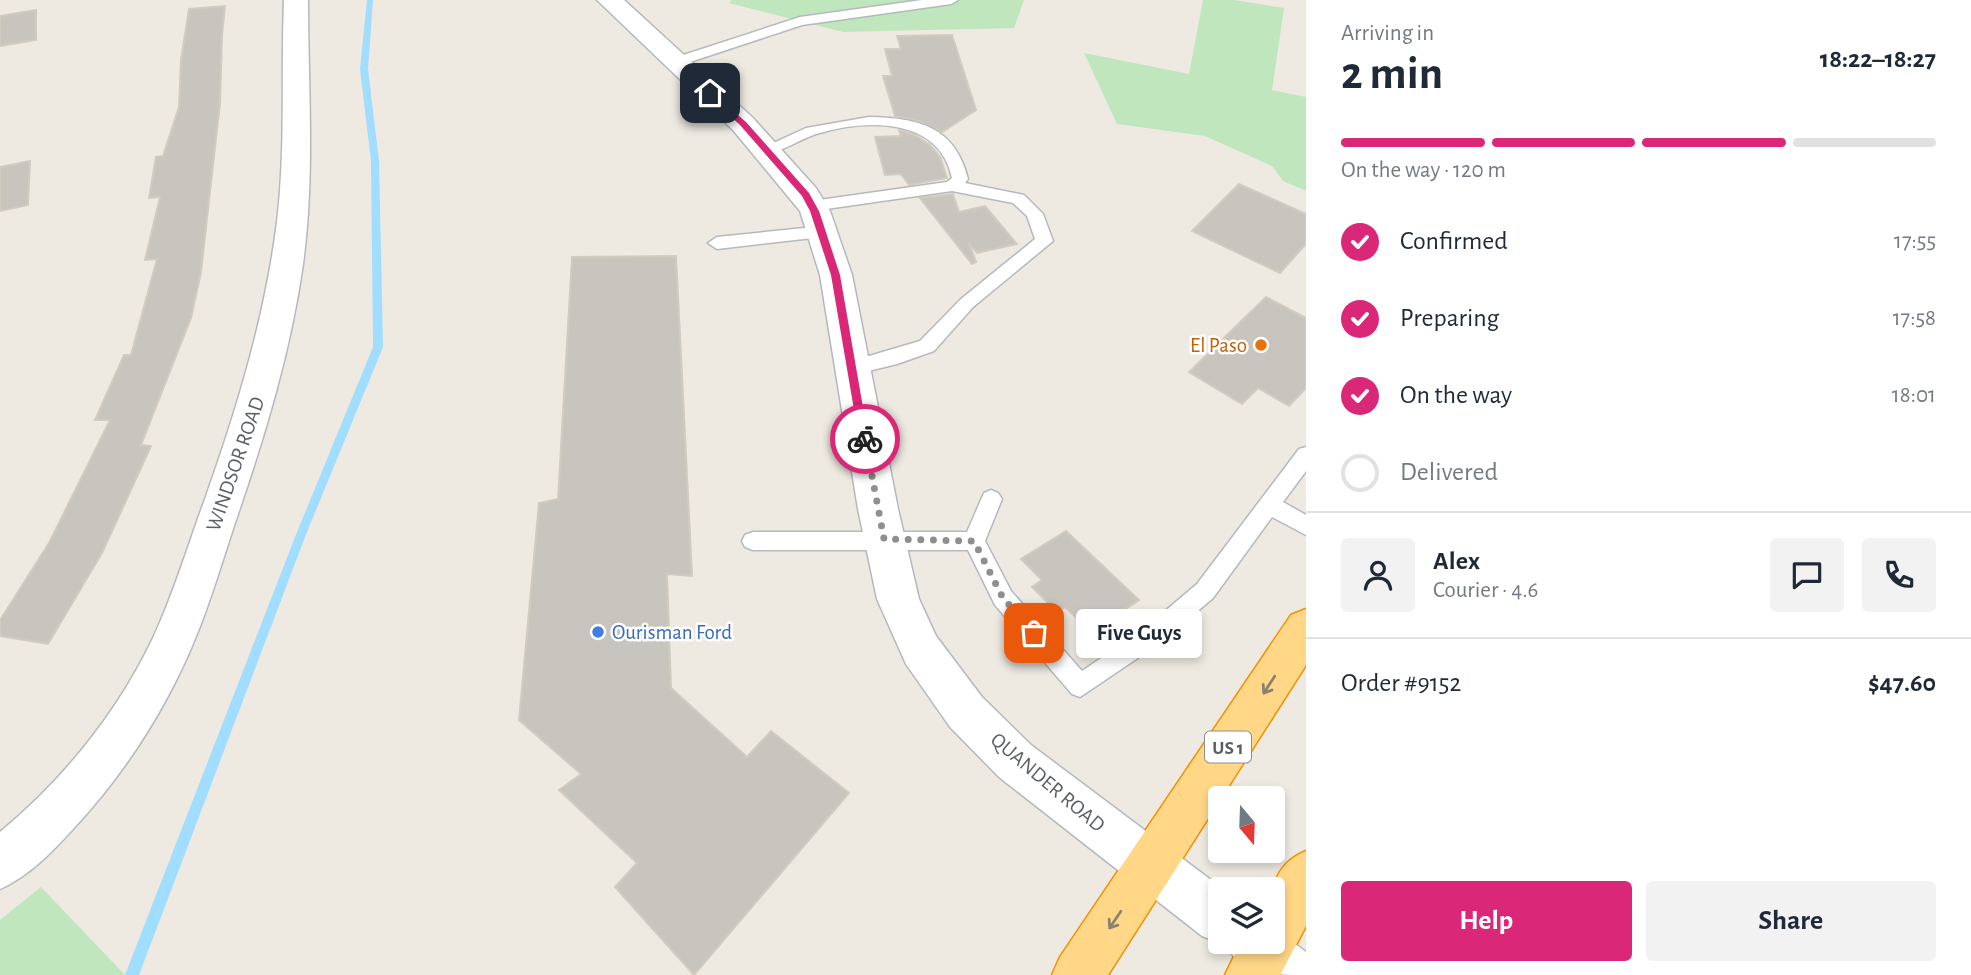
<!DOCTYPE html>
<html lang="en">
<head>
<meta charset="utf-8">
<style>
  body { margin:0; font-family:"Alegreya Sans",sans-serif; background:#f2f2f3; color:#1f2937; height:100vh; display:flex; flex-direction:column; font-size:26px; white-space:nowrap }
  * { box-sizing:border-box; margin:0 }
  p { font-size:23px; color:#747a83 }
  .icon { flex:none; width:38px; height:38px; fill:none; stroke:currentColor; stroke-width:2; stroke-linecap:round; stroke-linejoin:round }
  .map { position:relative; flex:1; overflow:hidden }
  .panel { display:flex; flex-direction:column; background:#fff; width:665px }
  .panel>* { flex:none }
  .needle { width:46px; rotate:161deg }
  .controls { position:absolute; left:1208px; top:786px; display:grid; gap:14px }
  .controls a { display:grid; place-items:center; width:77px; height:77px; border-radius:7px; background:#fff; box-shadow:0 4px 10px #0003; font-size:35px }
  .pin { position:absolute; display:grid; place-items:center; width:60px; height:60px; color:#fff; margin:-30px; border-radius:14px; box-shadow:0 4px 10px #0006 }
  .courier { position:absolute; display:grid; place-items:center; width:70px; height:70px; margin:-35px; border:5px solid #db2777; border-radius:50%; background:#fff; color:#222; box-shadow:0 2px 9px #0007 }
  .bubble { position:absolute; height:49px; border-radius:7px; background:#fff; box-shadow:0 4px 10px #0003; font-size:23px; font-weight:700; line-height:49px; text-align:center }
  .overview em { font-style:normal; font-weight:700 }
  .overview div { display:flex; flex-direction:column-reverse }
  .overview { display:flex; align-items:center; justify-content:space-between; height:119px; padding:0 35px }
  h1 { font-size:46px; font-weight:700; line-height:52px }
  .bar { display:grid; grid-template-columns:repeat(4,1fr); gap:10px 7px; align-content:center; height:84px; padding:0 35px }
  .bar i { height:9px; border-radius:5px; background:#e0e1e3 }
  .bar .current { background:#db2777 }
  .bar p { grid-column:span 4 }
  .line { display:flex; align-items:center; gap:18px; padding:0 35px; border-top:2px solid #e0e1e3 }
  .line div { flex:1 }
  .round { display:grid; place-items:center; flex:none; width:74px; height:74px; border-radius:7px; background:#f2f2f3 }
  ol { padding:0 35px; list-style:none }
  li { display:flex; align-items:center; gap:21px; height:77px }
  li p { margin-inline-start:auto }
  li .icon { padding:7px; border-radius:50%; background:#db2777; color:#fff; stroke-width:4 }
  li:last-child { color:#747a83 }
  li i { width:38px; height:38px; border:4px solid #e0e1e3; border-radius:50% }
  .cta { display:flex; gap:14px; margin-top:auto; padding:14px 35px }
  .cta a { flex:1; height:80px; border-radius:7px; background:#db2777; color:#fff; font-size:28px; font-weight:700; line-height:80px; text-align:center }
  .cta a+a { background:#f2f2f3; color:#1f2937 }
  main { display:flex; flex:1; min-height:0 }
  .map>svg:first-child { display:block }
  .green { fill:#c0e6bd }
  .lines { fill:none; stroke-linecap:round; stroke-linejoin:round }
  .stream { fill:#a0ddff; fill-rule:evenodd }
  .building { fill:#c8c5bf; stroke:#d2cbc0; stroke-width:2 }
  .lane-casing { stroke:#b5b9bd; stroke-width:3 }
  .street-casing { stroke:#b5b9bd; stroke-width:3 }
  .secondary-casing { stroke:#b4b8bd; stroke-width:3 }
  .highway-casing { stroke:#ef9200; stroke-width:3 }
  .lane { fill:#fff; fill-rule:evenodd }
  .street { fill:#fff; fill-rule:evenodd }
  .secondary { fill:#fff; fill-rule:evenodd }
  .highway { fill:#ffd787; fill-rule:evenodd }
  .oneway { stroke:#8c836e }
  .route { fill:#db2777 }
  .done { stroke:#8e908f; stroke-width:7; stroke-dasharray:0 12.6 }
  .food-dot { fill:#e8710a; stroke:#fff; stroke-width:2.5 }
  .shop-dot { fill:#3f7fe0; stroke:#fff; stroke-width:2.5 }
  .labels { text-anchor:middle; stroke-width:5; stroke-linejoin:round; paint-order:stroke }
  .shield { fill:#fff; stroke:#8c8f92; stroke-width:2 }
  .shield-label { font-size:19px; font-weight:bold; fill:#5a5f63 }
  .food-label { font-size:21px; fill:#c56008; stroke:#fff; text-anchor:end }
  .street-label { font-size:21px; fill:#5a5f63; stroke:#fff }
  .shop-label { font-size:21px; fill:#366cbe; stroke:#fff; text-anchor:start }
</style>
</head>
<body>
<main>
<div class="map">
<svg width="1306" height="975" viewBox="0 0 1306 975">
  <rect width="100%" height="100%" fill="#eeeae2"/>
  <g class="green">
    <path d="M732,0H1024L1014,28L843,32L729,3Z"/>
    <path d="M1203,0H1234L1284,8L1272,90L1306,97V191L1283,181L1272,166L1205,136L1117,124L1084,53L1189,74Z"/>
    <path d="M41,887L125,975H0V920Z"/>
  </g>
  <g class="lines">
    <path class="stream" d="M367,0H373L368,69L379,161L383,347L305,537L139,975H125L295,537L373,347L371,161L360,69Z"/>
  </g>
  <g class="building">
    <path d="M225,6L222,36L220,103L201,272L191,318L141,445L151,446L102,553L48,644L0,636V620L49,543L110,420H95L124,355H131L157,259L145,260L160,197L149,198L156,157L163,156L179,107L181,60L189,9Z"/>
    <path d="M36,10V40L0,46V16Z"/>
    <path d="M952,35L976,110L942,132L919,121L895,116L883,76H892L885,49H901L897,36Z"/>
    <path d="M899,130L915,135L930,145L940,157L947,178L909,185L901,174L885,175L875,137L901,136Z"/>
    <path d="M30,161L28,205L0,211V167Z"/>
    <path d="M1239,184L1306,214V244L1280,273L1192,231Z"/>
    <path d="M953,194L959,212L985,206L1017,244L977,253L969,243L976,262L972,264L920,198Z"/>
    <path d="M676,256L692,576L667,574L671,688L747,757L771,731L849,793L694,975L615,887L637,863L559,790L581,774L519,720L539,503L558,499L572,257Z"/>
    <path d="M1266,297L1306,318V388L1289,406L1258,388L1242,404L1189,372Z"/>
    <path d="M1066,531L1139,600L1091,632L1065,607L1057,612L1032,587L1042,580L1021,559Z"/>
  </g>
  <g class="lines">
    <defs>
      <g id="lane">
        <path d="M922,0H958L951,4L802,25L681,65L676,66L669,62L671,59L800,17Z"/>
        <path d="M869,117C918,118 955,126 968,179L965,183L1024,195L1043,214L1053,241L973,307L934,351L897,364L852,375L845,373L842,368L845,363L920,341L961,299L1035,239L1027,216L1013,203L952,191L812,211L806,210L804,206L806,202L812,201L947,182L952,178C939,116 865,119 816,134C799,140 784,150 766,155L758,150L806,128Z"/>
        <path d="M824,226L833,232L830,236L717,249L708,243L717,237Z"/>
        <path d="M1306,447V471L1283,502L1306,515V535L1272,517L1213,598L1160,643L1080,697L1072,694L995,605L968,550H753L745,547L742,541L745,535L753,532H967L984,493L991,490L998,493L1002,499L985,541L1011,591L1082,671L1144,629L1197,584L1299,449Z"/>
      </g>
      <path id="street" d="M284,0H308C308,89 315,175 303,264C291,349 266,432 238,514C225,552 214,591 199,629C170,703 127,771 73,829C52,852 29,876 0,889V832C63,780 118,712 153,638C174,593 188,545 205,499C237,409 265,317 277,222C286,148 281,74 284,0Z"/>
      <g id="secondary">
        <path d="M597,0H624L753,118L816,188L830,211L852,275L898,509L919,599L936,636L982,697L1031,745L1223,889H1220V942H1224L1220,943L1202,936L999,777L950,727L906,664L877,599L858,509L820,275L800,211L733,130Z"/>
        <path d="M1272,927L1306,952V975C1269,975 1239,975 1225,942H1272Z"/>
      </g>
      <g id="highway">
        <path d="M1306,609V665L1108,975H1052L1060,957L1291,615Z"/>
        <path d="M1306,851V926L1280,975H1225L1241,942H1272C1272,904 1265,868 1306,851Z"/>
      </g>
    </defs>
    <use href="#lane" class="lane-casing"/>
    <use href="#street" class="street-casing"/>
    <use href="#secondary" class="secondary-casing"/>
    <use href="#highway" class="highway-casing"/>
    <use href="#lane" class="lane"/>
    <use href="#street" class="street"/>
    <use href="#secondary" class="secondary"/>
    <use href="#highway" class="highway"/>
  </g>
  <defs><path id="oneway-shaft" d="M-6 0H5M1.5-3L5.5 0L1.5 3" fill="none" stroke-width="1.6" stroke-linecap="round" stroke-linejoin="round" transform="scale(1.75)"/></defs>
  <g class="oneway">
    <use href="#oneway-shaft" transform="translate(1269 685) rotate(123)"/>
    <use href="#oneway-shaft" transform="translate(1115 920) rotate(124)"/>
  </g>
  <path class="route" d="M710,91L746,122L809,193L819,211L840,275L869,442L865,443L859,439L831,275L810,211L802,196L740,125L707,95Z"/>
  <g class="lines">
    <path class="done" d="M865,439L884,539L974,541L1003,598L1034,633"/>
  </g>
  <circle class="food-dot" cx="1261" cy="345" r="7"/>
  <circle class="shop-dot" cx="598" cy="632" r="7"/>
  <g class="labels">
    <rect class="shield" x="1205" y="731.5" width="46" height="31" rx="5"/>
    <g class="shield-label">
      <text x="1228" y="754">US 1</text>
    </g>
    <g class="food-label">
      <text x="1247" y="352">El Paso</text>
    </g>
    <g class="street-label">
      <text transform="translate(235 464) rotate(-71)" y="7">WINDSOR ROAD</text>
      <text transform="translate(1048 782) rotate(40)" y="7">QUANDER ROAD</text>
    </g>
    <g class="shop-label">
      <text x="612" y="639">Ourisman Ford</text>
    </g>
  </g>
</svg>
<div class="controls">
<a><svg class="needle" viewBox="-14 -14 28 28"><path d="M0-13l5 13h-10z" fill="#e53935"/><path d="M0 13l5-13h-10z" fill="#747a83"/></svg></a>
<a><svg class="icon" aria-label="layers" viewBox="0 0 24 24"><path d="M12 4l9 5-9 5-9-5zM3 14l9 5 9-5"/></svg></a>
</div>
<div class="pin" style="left:1034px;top:633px;background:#ea580c"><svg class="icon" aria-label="bag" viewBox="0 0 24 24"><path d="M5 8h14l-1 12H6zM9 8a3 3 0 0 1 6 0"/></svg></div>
<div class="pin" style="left:710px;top:93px;background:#1f2937"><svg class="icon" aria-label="home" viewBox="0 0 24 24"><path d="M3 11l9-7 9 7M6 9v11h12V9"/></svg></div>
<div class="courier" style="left:865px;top:439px"><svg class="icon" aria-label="bike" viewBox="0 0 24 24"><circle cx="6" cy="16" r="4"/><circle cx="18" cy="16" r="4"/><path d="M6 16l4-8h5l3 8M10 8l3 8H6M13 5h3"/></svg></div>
<div class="bubble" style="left:1076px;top:609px;width:126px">Five Guys</div>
</div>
<section class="panel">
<div class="overview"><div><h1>2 min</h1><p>Arriving in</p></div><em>18:22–18:27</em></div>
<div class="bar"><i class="current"></i><i class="current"></i><i class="current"></i><i></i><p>On the way · 120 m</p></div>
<ol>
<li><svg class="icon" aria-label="check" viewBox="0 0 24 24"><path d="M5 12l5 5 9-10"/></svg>Confirmed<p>17:55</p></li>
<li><svg class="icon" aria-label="check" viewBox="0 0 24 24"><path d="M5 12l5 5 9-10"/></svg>Preparing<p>17:58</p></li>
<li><svg class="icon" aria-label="check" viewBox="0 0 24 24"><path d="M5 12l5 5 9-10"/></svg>On the way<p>18:01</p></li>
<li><i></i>Delivered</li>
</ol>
<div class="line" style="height:126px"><a class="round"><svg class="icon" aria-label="person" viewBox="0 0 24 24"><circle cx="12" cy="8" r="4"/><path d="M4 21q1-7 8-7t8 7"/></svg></a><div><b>Alex</b><p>Courier · 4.6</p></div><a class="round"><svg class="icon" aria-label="chat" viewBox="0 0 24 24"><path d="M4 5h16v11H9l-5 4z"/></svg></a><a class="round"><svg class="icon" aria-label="phone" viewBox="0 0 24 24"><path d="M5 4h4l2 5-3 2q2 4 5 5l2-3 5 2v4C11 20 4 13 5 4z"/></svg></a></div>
<div class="line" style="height:91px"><div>Order #9152</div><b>$47.60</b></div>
<div class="cta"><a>Help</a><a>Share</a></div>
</section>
</main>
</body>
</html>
